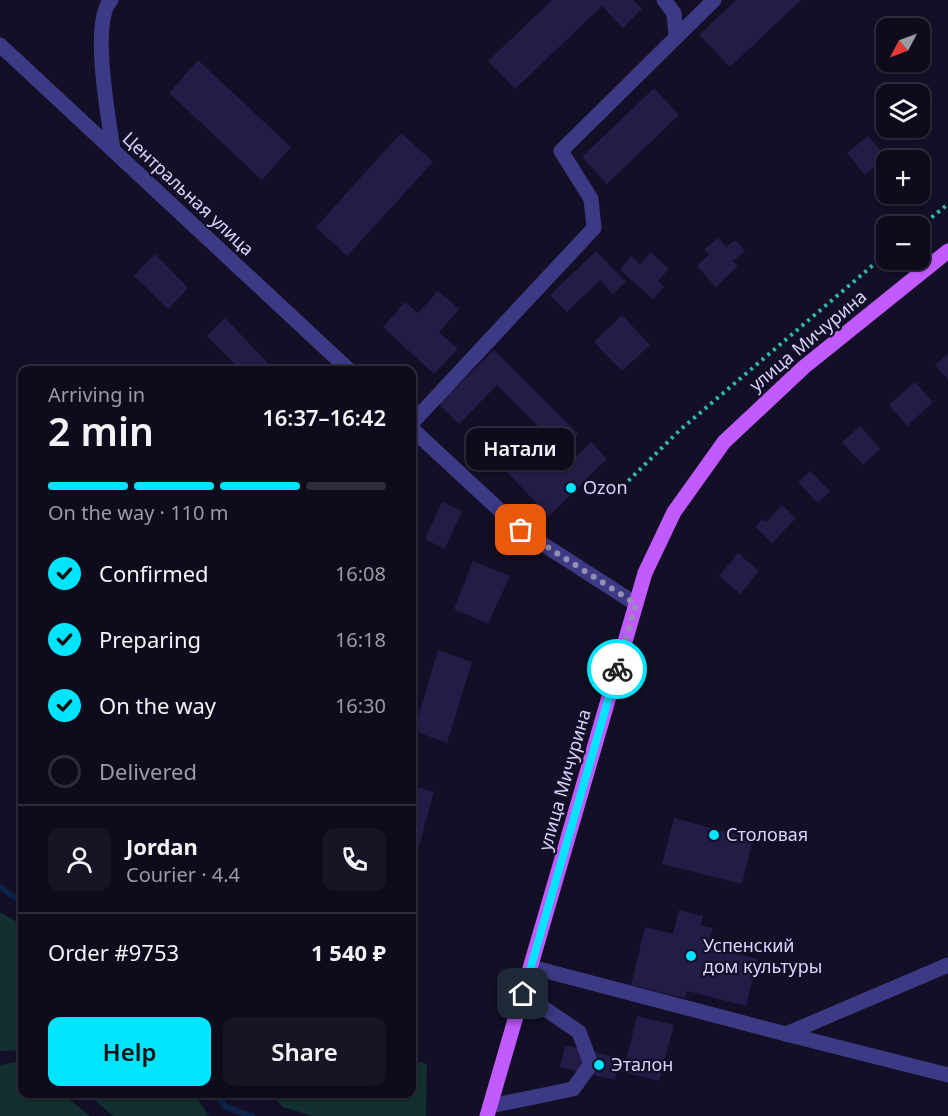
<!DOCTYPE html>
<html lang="en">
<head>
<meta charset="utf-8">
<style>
  body { margin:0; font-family:"Noto Sans",sans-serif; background:#171425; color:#f1f3f6; height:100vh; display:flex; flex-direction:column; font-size:22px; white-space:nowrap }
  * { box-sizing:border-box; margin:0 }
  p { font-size:20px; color:#9b9ba3 }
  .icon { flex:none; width:33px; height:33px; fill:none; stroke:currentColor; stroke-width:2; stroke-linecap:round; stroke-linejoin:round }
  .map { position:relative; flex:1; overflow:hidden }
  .drawer { position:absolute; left:18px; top:366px; width:398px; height:732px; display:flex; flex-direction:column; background:#0e0b1c; border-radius:12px; box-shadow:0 2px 4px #0004,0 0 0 2px #2e2b3b }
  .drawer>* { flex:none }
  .needle { width:39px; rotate:229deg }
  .controls { position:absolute; left:876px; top:18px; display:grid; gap:12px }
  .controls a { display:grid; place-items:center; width:54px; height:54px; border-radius:12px; background:#0e0b1c; box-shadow:0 2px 4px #0004,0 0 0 2px #2e2b3b; font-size:30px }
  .pin { position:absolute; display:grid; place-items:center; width:51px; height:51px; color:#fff; margin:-26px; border-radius:12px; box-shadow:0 3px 9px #0006 }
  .courier { position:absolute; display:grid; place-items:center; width:60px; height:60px; margin:-30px; border:4px solid #00e5ff; border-radius:50%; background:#fff; color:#222; box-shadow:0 2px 8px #0007 }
  .bubble { position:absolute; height:42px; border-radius:12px; background:#0e0b1c; box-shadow:0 2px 4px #0004,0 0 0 2px #2e2b3b; font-size:20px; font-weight:600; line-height:42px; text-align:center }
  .headline em { font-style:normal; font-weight:600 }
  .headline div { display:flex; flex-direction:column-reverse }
  .headline { display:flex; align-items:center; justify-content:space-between; height:102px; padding:0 30px }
  h1 { font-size:39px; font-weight:600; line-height:45px }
  .bar { display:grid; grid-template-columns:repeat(4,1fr); gap:9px 6px; align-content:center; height:72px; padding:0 30px }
  .bar i { height:8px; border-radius:4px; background:#2e2b3b }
  .bar .current { background:#00e5ff }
  .bar p { grid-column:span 4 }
  .line { display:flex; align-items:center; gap:15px; padding:0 30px; border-top:2px solid #2e2b3b }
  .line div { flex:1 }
  .round { display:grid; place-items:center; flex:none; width:63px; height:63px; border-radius:12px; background:#171425 }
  ol { padding:0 30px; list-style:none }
  li { display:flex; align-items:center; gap:18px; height:66px }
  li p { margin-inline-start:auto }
  li .icon { padding:6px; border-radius:50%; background:#00e5ff; color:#111; stroke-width:4 }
  li:last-child { color:#9b9ba3 }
  li i { width:33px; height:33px; border:3px solid #2e2b3b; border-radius:50% }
  .cta { display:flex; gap:12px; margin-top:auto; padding:12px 30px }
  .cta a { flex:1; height:69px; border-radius:12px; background:#00e5ff; color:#111; font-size:24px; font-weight:600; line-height:69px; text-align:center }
  .cta a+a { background:#171425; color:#f1f3f6 }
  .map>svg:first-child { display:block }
  .green { fill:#12302f }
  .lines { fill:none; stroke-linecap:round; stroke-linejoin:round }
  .stream { stroke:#0c2248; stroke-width:6 }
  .building { fill:#241b47 }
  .path { stroke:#2fb8b0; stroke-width:4; stroke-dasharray:3 4.5; stroke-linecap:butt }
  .minor { stroke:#3d3a85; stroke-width:15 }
  .major { stroke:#c25bff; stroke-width:15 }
  .done { stroke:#948fb3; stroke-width:6; stroke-dasharray:0 10.8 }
  .route { stroke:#00e5ff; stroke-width:8 }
  .poi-dot { fill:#00e5ff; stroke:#130f26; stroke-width:2 }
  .labels { text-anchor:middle; stroke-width:4.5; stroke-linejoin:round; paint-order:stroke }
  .street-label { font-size:18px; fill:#d9d4ff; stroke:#130f26 }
  .poi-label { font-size:18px; fill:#d9d4ff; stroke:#130f26; text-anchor:start }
</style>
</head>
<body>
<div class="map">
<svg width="948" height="1116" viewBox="0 0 948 1116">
  <rect width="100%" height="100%" fill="#130f26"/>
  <g class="green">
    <path d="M0,912L22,925V1050L0,1051Z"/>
    <path d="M411,1059L427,1064L426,1116H313L283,1107L271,1094H411Z"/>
    <path d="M22,1061V1094H62L90,1116H0V1065Z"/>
    <path d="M87,1094H194L209,1116H113Z"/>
  </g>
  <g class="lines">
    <g class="stream">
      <path d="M0,887L22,902"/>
      <path d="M216,1094L226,1107L252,1116"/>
    </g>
  </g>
  <g class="building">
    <path d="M552,0H633L642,9L623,28L602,6L515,89L488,61Z"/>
    <path d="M736,0H801L730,67L699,35Z"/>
    <path d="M198,60L291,147L262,180L169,93Z"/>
    <path d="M654,88L679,115L607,184L582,157Z"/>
    <path d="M920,123L922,126L906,139L897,128H920Z"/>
    <path d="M401,133L433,162L347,256L316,227Z"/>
    <path d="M868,136L886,157L865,175L847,153Z"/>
    <path d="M718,238L726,247L735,240L745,251L733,261L738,266L716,287L697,266L709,255L704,250Z"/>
    <path d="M596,251L626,282L613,294L600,280L567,312L550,295Z"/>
    <path d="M651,252L669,269L658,281L664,287L653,299L620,270L631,256L640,264Z"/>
    <path d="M155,254L188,288L168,309L134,276Z"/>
    <path d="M438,291L459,309L439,332L458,349L434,374L383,327L405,302L418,313Z"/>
    <path d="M622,315L650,345L622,371L594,342Z"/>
    <path d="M225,318L273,368L270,370H241L207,336Z"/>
    <path d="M494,350L578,434L562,450L497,385L459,424L439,404Z"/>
    <path d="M948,354V379L935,365Z"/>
    <path d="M915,382L933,402L907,426L889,405Z"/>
    <path d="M860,426L880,449L863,465L842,442Z"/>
    <path d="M525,438L559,473L591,442L607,459L549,516L499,464Z"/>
    <path d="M810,471L830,491L818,503L798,482Z"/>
    <path d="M442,502L462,511L445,549L425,539Z"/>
    <path d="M782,505L796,518L772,543L755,527L762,519L766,522Z"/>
    <path d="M738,553L759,571L740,594L719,576Z"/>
    <path d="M473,561L510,576L488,624L454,609Z"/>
    <path d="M438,650L472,662L447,743L414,731Z"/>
    <path d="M411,785L434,792L412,871H411Z"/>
    <path d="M674,818L753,839L742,884L662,864Z"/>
    <path d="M679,910L703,916L701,926L713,928L710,938L732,943L730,952L758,959L746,1006L687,991L685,998L631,985L645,927L673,934Z"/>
    <path d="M637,1016L674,1025L659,1081L623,1072Z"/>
    <path d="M565,1045L620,1058L615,1080L560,1067Z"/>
  </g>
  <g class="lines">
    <g class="path">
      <path d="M920,227L948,204"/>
      <path d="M623,486L680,430L886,254"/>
    </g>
    <g class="minor">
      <path d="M111,0C90,22 109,119 113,150"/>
      <path d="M664,0L674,13L676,36"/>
      <path d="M0,45L349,370"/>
      <path d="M411,424L594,228L591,199L561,151L714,0"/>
      <path d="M411,428L521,530L636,604"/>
      <path d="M531,967L786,1034L948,965"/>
      <path d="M786,1034L948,1075"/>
      <path d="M490,1106L573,1089L591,1064L579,1032L523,994"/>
    </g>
    <path class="major" d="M487,1116L645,573L674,512L724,442L804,367L948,251"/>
  </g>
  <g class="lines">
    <path class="done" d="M521,530L636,604L617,669"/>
    <path class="route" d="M523,994L617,669"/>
  </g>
  <g class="poi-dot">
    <circle cx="571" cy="488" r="6"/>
    <circle cx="714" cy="835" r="6"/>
    <circle cx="691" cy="956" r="6"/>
    <circle cx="599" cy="1065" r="6"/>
  </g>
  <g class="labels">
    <g class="street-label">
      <text transform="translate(188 194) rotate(43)" y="6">Центральная улица</text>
      <text transform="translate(808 341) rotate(-40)" y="6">улица Мичурина</text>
      <text transform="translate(565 780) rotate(-74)" y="6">улица Мичурина</text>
    </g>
    <g class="poi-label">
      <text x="583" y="494">Ozon</text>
      <text x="726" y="841">Столовая</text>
      <text x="703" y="952">Успенский<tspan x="703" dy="21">дом культуры</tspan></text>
      <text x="611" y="1071">Эталон</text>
    </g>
  </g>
</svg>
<div class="controls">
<a><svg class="needle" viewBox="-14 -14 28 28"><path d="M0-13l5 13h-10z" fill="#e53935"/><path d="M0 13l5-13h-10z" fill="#9b9ba3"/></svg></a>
<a><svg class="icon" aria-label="layers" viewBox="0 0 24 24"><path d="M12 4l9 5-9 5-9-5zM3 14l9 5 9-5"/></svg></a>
<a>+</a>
<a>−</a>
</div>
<div class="pin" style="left:521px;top:530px;background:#ea580c"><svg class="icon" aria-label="bag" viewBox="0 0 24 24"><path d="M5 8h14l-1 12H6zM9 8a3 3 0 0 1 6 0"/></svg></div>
<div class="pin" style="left:523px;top:994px;background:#1f2937"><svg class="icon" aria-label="home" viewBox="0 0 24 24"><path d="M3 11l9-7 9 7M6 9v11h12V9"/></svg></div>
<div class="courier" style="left:617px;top:669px"><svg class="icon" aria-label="bike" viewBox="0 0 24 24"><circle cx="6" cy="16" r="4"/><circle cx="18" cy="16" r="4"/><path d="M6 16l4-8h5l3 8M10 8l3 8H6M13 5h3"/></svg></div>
<div class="bubble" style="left:466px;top:428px;width:108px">Натали</div>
<section class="drawer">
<div class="headline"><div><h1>2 min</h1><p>Arriving in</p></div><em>16:37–16:42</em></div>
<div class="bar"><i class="current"></i><i class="current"></i><i class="current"></i><i></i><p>On the way · 110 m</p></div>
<ol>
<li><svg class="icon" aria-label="check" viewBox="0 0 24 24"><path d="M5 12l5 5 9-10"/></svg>Confirmed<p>16:08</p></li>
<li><svg class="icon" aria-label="check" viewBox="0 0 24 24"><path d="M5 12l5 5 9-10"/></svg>Preparing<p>16:18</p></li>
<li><svg class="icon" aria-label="check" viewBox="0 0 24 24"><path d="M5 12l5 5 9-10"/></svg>On the way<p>16:30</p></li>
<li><i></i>Delivered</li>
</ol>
<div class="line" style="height:108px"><a class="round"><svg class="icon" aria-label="person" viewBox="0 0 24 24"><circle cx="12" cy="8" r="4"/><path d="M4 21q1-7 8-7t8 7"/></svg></a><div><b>Jordan</b><p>Courier · 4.4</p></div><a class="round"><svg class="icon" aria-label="phone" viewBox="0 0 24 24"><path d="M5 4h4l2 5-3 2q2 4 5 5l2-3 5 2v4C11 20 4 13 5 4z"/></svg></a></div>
<div class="line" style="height:78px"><div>Order #9753</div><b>1 540 ₽</b></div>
<div class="cta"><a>Help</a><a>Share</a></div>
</section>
</div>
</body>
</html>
